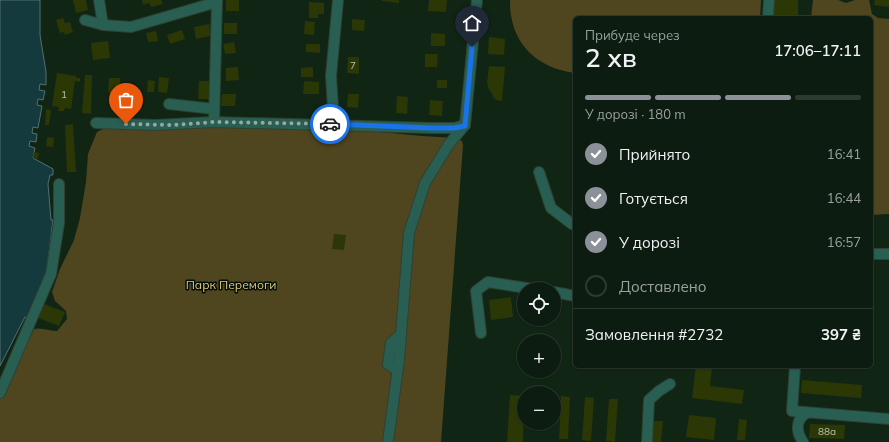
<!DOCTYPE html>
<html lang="uk">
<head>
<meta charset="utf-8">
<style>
  body { margin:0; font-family:Mulish,sans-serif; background:#1b291e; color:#f1f3f6; height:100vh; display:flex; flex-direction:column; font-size:15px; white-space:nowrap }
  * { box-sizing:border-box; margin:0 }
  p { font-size:13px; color:#9aa19f }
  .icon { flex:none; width:22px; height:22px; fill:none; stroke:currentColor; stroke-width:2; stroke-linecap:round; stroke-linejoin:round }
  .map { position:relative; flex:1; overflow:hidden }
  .drawer { position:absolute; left:573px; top:16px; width:300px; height:352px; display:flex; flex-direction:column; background:#0d1c10; border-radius:6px; box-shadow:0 1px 3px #0004,0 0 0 1px #2d3a30 }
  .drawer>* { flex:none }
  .buttons { position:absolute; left:517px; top:282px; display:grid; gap:8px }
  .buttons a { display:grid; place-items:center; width:44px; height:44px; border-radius:50%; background:#0d1c10; box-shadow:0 1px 3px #0004,0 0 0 1px #2d3a30; font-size:20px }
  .pin { position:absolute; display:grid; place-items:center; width:34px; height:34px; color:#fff; margin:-41px -17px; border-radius:50% 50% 50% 0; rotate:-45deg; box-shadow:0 0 4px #0007 }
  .pin .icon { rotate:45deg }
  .courier { position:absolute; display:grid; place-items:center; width:40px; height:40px; margin:-20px; border:3px solid #1a73e8; border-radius:50%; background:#fff; color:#222; box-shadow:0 1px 5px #0007 }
  .summary em { font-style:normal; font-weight:600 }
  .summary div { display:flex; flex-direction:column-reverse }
  .summary { display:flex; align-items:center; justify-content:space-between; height:68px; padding:0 12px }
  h1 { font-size:26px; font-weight:600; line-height:30px }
  .bar { display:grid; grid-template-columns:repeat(4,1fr); gap:6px 4px; align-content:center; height:48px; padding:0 12px }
  .bar i { height:5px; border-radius:3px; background:#2d3a30 }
  .bar .current { background:#8c9099 }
  .bar p { grid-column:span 4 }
  .line { display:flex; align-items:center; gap:10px; padding:0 12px; border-top:1px solid #2d3a30 }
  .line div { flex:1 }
  ol { padding:0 12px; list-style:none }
  li { display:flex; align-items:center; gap:12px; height:44px }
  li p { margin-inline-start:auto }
  li .icon { padding:4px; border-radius:50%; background:#8c9099; color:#fff; stroke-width:4 }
  li:last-child { color:#9aa19f }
  li i { width:22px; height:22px; border:2px solid #2d3a30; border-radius:50% }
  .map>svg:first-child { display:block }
  .green { fill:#4f4620 }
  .water { fill:#143a3e; stroke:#527070 }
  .building { fill:#2b3705 }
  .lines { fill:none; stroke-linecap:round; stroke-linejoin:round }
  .minor-casing { stroke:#2e4132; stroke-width:12 }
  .minor { stroke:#295e52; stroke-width:10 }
  .done { stroke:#99a89c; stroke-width:4; stroke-dasharray:0 7.2 }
  .route { stroke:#1a73e8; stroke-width:5 }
  .labels { text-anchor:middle; stroke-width:3; stroke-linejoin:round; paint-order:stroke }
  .number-label { font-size:10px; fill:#b4c1ac }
  .park-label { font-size:12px; fill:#ddca7a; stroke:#040c06 }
</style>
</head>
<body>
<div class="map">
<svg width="889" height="442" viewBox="0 0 889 442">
  <rect width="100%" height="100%" fill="#112515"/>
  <g class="green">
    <path d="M510,0H761L760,18H575V73C535,68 509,41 510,0Z"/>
    <path d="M813,0H838L846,3L855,0H869L872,14L878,18L889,19V214L871,215V18H811Z"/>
    <path d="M217,127L359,130L422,136L455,138L462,141L463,145L441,442H0V385L13,372L34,329C42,327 49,331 57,331L67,319L66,311L55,301L52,292L60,269L74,240L80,218L86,182L88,154L97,132L105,128L128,130Z"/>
  </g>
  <path class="water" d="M0,0H40V35L46,72V85L40,84L39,90L45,91L43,100L38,99L37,105L42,106L38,128L33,127L32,133L37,134L36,142L30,141L29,146L35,148L33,158L53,169V175H50L48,184L51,220H53L46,277L28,318L25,317L0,366Z"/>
  <g class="building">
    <path d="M73,0H86L88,10L76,13Z"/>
    <path d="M142,0H161L163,4L151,7L149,3L143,5Z"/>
    <rect x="226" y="0" width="13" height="11"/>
    <path d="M382,0H399V3L382,1Z"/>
    <path d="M429,0H447L446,12L428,11Z"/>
    <path d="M772,0H798V18H771Z"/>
    <path d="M875,0H889V7L874,5Z"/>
    <path d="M309,2L324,3V14H318V18H309Z"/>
    <path d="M63,18L65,23L70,22L73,32L65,35L64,32L60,33L56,20Z"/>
    <path d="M352,19L365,20L364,31L352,30Z"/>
    <path d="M305,21L315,22L314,35L304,34Z"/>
    <rect x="224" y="23" width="13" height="11"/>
    <path d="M209,24L211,36L196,39L194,27Z"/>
    <path d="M182,30L185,39L170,44L167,35Z"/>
    <path d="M156,31L158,41L148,42L146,33Z"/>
    <path d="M431,33L445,34V46H431Z"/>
    <path d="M489,37L505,39L504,55L488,54Z"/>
    <path d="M108,41L110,58L93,60L91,43Z"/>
    <path d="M234,42L236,53L225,54L223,44Z"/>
    <path d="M306,44H320V53L306,52Z"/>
    <path d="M425,54H438L437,67H425Z"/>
    <path d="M348,57H359V74L347,73Z"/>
    <path d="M489,66L505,67L502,101L496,100L493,97L492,93L489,90L487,83Z"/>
    <path d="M238,67L239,80L226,81V68Z"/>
    <path d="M313,67V77H301V68Z"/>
    <path d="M57,73L76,76V78H80V82L75,81L71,109L65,108L64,111H58L59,107L52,106Z"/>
    <path d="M85,75H92L91,114L82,113Z"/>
    <path d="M159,77L169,78L167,93L158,92Z"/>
    <path d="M109,78H120V93H108Z"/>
    <path d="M148,80L155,81L154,92H147Z"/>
    <rect x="437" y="80" width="10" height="8"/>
    <path d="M199,81H210V99H198Z"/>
    <path d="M304,81L319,82V94H303Z"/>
    <path d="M222,94H236L235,106H221Z"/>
    <path d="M348,94H359L358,108L347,107Z"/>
    <path d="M397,96L408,97L407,114L396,113Z"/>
    <path d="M430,100L443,101L442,116L429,115Z"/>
    <path d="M46,109L51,110L49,125H45Z"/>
    <path d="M73,124L76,172H67L65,125Z"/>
    <path d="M47,137L54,138L53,147L46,146Z"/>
    <path d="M34,152L39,153L38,159L33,158Z"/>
    <path d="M574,171H575V217H571Z"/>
    <path d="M334,234L346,235L344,250L332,249Z"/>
    <path d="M511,297L513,317L491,320L489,300Z"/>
    <path d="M44,304L65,312L59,326L38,318Z"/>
    <path d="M696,366H712L710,386L744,390L742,404L692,398Z"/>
    <path d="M802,380L862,385L861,398L801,393Z"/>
    <path d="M510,395L524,396L523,442H507Z"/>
    <path d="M561,396L570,397L568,439H559Z"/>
    <path d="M585,397L594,398L591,441L582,440Z"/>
    <path d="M609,399H618L615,442L606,441Z"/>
    <path d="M689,415L716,418L714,440L686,437Z"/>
    <path d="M739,419L747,420L745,440H737Z"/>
    <path d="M653,421H663L661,442H652Z"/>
    <path d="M810,424L845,425L844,439L809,438Z"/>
  </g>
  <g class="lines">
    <defs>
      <g id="minor">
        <path d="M99,0L103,25"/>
        <path d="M768,18L769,0"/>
        <path d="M85,20L103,25L131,27L217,2"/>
        <path d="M169,104L214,109"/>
        <path d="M214,122L217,0"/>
        <path d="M96,123L155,125L214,122L432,128H454L465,125"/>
        <path d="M334,124L331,76L338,0"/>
        <path d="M465,125L477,0"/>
        <path d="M539,172L551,208L572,224L575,225"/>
        <path d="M871,254H889"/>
        <path d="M554,292L575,296"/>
        <path d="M481,333L476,291L488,282L533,289"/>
        <path d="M795,366L792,411L889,419"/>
        <path d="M397,370L388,364L391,343L401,334"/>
        <path d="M0,393L51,274L59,223V184"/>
        <path d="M388,442L399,360L409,233L425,183L449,144L465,125"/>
        <path d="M647,442L649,400L659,391L670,384"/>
        <path d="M803,442C796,432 795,419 807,413"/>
      </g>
    </defs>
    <use href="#minor" class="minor-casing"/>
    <use href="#minor" class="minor"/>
  </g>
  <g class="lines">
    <path class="done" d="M126,124L172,125L214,122L330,124"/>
    <path class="route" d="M330,124L432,128H454L465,126L472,47"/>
  </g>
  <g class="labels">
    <g class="number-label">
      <text x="353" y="69">7</text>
      <text x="64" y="98">1</text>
      <text x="827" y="435">88а</text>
    </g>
    <g class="park-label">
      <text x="231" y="289">Парк Перемоги</text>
    </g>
  </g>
</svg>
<div class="buttons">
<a><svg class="icon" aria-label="locate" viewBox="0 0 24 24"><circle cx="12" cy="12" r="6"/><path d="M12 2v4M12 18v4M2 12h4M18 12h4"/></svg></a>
<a>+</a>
<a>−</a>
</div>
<div class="pin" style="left:126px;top:124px;background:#ea580c"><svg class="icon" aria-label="bag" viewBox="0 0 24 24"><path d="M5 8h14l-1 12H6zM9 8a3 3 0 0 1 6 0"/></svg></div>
<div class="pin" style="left:472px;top:47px;background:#1f2937"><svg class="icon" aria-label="home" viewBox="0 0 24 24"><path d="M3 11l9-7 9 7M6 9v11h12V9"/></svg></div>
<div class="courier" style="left:330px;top:124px"><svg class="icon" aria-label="car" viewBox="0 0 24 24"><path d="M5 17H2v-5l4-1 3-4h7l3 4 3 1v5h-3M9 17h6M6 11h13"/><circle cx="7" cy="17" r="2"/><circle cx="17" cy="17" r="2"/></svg></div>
<section class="drawer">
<div class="summary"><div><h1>2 хв</h1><p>Прибуде через</p></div><em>17:06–17:11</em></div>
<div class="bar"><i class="current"></i><i class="current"></i><i class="current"></i><i></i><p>У дорозі · 180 m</p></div>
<ol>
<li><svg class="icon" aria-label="check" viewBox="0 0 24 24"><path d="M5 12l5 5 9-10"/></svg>Прийнято<p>16:41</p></li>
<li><svg class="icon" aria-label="check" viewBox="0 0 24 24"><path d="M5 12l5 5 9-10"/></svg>Готується<p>16:44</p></li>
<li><svg class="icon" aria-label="check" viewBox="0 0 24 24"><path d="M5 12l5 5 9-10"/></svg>У дорозі<p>16:57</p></li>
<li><i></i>Доставлено</li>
</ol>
<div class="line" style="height:52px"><div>Замовлення #2732</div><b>397 ₴</b></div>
</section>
</div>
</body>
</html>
